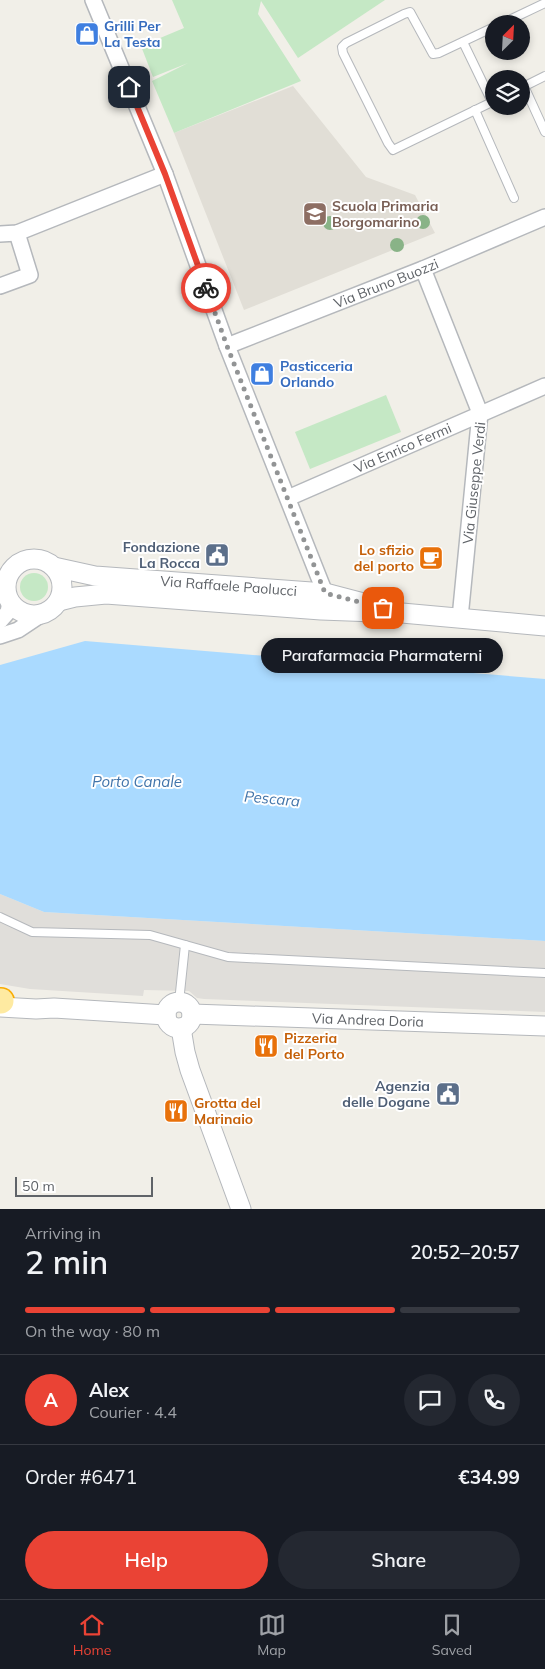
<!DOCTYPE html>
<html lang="en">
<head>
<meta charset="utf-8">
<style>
  body { margin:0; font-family:Mulish,sans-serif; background:#242831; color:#f1f3f6; height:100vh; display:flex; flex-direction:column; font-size:19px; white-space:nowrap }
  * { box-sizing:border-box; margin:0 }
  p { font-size:16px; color:#9ea1a6 }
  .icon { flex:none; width:28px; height:28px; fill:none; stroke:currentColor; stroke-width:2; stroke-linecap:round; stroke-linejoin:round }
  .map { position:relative; height:1209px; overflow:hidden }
  .sheet { display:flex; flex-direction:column; background:#171b24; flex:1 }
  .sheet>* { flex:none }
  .needle { width:32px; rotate:24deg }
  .tools { position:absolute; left:485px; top:15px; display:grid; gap:10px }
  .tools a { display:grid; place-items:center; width:45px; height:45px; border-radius:50%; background:#171b24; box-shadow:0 2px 8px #0003; font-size:25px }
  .scale { position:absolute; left:15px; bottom:12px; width:138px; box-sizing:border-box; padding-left:5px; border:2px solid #5f6368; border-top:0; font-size:14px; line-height:18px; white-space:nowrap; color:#5f6368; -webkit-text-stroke:4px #fff; paint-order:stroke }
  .pin { position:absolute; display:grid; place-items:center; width:42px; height:42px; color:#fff; margin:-21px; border-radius:10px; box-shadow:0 2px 8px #0006 }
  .courier { position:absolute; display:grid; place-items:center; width:50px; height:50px; margin:-25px; border:4px solid #ea4335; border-radius:50%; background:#fff; color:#222; box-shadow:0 1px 6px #0007 }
  .bubble { position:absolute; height:35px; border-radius:18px; background:#171b24; box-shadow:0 2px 8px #0003; font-size:16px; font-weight:600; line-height:35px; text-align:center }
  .summary em { font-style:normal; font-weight:600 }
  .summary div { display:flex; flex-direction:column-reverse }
  .summary { display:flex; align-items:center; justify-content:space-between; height:85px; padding:0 25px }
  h1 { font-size:32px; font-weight:600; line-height:38px }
  .bar { display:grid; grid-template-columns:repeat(4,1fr); gap:8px 5px; align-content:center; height:60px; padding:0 25px }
  .bar i { height:6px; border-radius:4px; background:#363941 }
  .bar .selected { background:#ea4335 }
  .bar p { grid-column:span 4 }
  .line { display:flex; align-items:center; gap:12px; padding:0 25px; border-top:1px solid #363941 }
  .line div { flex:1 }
  .round { display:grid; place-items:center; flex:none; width:52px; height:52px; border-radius:26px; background:#242831 }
  .cta { display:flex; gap:10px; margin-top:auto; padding:10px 25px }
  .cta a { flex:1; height:58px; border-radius:30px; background:#ea4335; color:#fff; font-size:20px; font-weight:600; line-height:58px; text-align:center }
  .cta a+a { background:#242831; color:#f1f3f6 }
  .tab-bar { display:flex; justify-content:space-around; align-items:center; height:70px; border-top:1px solid #363941; background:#171b24; font-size:14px; color:#9ea1a6 }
  .tab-bar a { display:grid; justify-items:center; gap:2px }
  .tab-bar .selected { color:#ea4335 }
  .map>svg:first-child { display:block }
  .industrial { fill:#e0deda }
  .education { fill:#e1ded6 }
  .green { fill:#c5e8c5 }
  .water { fill:#aadaff }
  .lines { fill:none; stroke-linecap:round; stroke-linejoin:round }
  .service-casing { stroke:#b5b8bc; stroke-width:10 }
  .minor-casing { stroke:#b5b8bc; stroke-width:18 }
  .tertiary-casing { stroke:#b5b8bc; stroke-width:21 }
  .trunk-casing { stroke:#f9ab00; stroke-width:28 }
  .service { stroke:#fff; stroke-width:8 }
  .minor { stroke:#fff; stroke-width:15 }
  .tertiary { stroke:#fff; stroke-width:19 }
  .trunk { stroke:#feeaa1; stroke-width:25 }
  .tree { fill:#89b387 }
  .done { stroke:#929495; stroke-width:5; stroke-dasharray:0 9 }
  .route { stroke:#ea4335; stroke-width:6 }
  .labels { text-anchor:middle; stroke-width:4; stroke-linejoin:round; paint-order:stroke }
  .shop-label { font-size:14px; font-weight:bold; fill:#366cbe; stroke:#fff; text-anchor:start }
  .education-label { font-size:14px; font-weight:bold; fill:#785e54; stroke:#fff; text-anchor:start }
  .street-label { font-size:14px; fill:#5f6368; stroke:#fff }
  .service-label { font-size:14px; font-weight:bold; fill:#4e5e75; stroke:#fff; text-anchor:end }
  .food-label { font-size:14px; font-weight:bold; fill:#c56008; stroke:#fff; text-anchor:start }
  .water-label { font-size:15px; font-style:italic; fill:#4174aa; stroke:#fff }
</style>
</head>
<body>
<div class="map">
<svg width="545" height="1209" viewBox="0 0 545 1209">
  <rect width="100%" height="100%" fill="#f1efe8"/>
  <path class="industrial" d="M0,894L44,912L545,941V1012L204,999L197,998L189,991L144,990L143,996L30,989L0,984Z"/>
  <path class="education" d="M293,86L366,177L415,195L435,233L244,310L174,133Z"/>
  <g class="green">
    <path d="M172,0H385L298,58L261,1L258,14L301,81L174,133L152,81L188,63L153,77L141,46L184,28Z"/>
    <path d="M386,395L401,432L310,469L295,432Z"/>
    <circle cx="34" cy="587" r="14"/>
  </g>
  <path class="water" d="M85,641L545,679V941L44,912L0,894V665Z"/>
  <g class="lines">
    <defs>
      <g id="service">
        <path d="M501,24L545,3"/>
        <path d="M494,27L439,53L433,54L410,12L404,14L346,43L342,47L343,53L388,143L393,150L494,101"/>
        <path d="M463,42L492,102"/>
        <path d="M524,86L545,132"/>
        <path d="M521,88L545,76"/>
        <path d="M475,110L514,198"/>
        <path d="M0,917L32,932L150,935L228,957L545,973"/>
        <path d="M179,1002L185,945"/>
      </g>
      <g id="minor">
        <path d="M93,0L165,174L227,346L325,593V602"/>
        <path d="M0,234L17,233L165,174"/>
        <path d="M423,269L480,413L460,618"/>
        <path d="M0,286L30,275L17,233"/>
        <path id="s1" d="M227,346L423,269L545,217"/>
        <path id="s2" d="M288,498L545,386"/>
        <path d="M0,621L8,612L10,602"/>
        <path d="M0,636L18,630L42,614"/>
      </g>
      <g id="tertiary">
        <circle cx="34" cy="587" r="28"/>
        <path id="s3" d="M54,567L95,576L325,593L367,604"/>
        <path d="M59,601L75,597L106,594L321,610L402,613L545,626"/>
        <circle cx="179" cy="1015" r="13"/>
        <path d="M0,1007L36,1009L54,1008L166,1015"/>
        <path id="s4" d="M192,1014L545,1026"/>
        <path d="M181,1028L185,1052L190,1070L241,1209"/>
      </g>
      <path id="trunk" d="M0,1001H1"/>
    </defs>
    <use href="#service" class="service-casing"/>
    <use href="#minor" class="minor-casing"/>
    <use href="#tertiary" class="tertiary-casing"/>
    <use href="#trunk" class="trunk-casing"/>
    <use href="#service" class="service"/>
    <use href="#minor" class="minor"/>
    <use href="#tertiary" class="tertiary"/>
    <use href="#trunk" class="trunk"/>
  </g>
  <g class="tree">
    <circle cx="423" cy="222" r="7"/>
    <circle cx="330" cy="223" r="7"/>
    <circle cx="397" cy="245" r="7"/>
  </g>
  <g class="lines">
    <path class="done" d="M206,288L227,346L325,593L383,608"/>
    <path class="route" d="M129,87L165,174L206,288"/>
  </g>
  <defs>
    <symbol id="shop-square" viewBox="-11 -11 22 22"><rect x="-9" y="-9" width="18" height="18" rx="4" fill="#3f7fe0" stroke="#fff"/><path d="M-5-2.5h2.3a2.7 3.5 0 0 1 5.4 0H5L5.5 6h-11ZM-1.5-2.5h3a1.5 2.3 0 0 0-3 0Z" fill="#fff"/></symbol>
    <symbol id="school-square" viewBox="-11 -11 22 22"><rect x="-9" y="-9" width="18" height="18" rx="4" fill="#8d6e63" stroke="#fff"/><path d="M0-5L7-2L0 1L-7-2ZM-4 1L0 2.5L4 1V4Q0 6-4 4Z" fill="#fff"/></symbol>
    <symbol id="civic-square" viewBox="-11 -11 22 22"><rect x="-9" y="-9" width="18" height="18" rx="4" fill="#5c6f8a" stroke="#fff"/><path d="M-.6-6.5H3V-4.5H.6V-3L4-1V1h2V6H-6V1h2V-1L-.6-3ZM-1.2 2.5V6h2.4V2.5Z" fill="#fff"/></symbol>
    <symbol id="cafe-square" viewBox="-11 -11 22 22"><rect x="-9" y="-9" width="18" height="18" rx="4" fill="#e8710a" stroke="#fff"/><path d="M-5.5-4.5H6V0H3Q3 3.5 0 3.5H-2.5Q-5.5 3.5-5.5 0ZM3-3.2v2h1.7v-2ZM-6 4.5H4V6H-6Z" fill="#fff"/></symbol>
    <symbol id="restaurant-square" viewBox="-11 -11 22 22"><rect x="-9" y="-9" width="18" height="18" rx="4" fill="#e8710a" stroke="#fff"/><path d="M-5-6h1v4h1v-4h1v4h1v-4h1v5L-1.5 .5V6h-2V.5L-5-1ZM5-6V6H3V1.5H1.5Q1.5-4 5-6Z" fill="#fff"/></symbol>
  </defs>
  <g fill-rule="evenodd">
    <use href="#shop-square" x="73" y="20" width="28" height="28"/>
    <use href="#school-square" x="301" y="200" width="28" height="28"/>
    <use href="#shop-square" x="248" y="360" width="28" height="28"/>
    <use href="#civic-square" x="203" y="541" width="28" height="28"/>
    <use href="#cafe-square" x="417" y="544" width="28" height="28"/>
    <use href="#restaurant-square" x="252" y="1032" width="28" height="28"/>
    <use href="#civic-square" x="434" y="1080" width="28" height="28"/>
    <use href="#restaurant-square" x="162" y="1097" width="28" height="28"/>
  </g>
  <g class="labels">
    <g class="shop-label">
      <text x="104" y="31">Grilli Per<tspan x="104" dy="16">La Testa</tspan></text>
      <text x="280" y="371">Pasticceria<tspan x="280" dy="16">Orlando</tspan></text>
    </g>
    <g class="education-label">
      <text x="332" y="211">Scuola Primaria<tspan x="332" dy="16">Borgomarino</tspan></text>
    </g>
    <g class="street-label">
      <text dy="5" stroke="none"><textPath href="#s1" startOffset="171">Via Bruno Buozzi</textPath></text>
      <text dy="5" stroke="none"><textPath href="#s2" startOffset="125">Via Enrico Fermi</textPath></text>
      <text transform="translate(474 483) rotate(-84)" y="5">Via Giuseppe Verdi</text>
      <text dy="5" stroke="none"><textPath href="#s3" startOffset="176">Via Raffaele Paolucci</textPath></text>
      <text dy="5" stroke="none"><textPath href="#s4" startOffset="176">Via Andrea Doria</textPath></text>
    </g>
    <g class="service-label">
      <text x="200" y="552">Fondazione<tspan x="200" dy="16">La Rocca</tspan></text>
      <text x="430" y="1091">Agenzia<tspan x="430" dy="16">delle Dogane</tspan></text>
    </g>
    <g class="food-label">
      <text x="414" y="555" text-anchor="end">Lo sfizio<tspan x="414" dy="16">del porto</tspan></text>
      <text x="284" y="1043">Pizzeria<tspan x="284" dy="16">del Porto</tspan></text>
      <text x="194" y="1108">Grotta del<tspan x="194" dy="16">Marinaio</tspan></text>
    </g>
    <g class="water-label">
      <text x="137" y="787">Porto Canale</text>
      <text transform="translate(272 799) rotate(5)" y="5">Pescara</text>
    </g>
  </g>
</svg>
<div class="tools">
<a><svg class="needle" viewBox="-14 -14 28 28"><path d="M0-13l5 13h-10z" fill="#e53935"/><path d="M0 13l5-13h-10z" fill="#9ea1a6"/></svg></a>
<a><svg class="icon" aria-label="layers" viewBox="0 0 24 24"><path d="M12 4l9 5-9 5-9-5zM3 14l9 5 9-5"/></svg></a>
</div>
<div class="scale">50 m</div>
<div class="pin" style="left:383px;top:608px;background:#ea580c"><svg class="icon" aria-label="bag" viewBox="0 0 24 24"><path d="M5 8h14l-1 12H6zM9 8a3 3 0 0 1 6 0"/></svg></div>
<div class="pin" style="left:129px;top:87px;background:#1f2937"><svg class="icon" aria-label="home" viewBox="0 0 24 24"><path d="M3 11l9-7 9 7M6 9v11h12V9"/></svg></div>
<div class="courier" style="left:206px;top:288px"><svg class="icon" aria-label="bike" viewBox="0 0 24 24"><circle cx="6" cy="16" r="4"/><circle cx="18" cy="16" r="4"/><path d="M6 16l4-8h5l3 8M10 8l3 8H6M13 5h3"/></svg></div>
<div class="bubble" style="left:261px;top:638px;width:242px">Parafarmacia Pharmaterni</div>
</div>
<section class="sheet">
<div class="summary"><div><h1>2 min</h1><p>Arriving in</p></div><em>20:52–20:57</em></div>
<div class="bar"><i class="selected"></i><i class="selected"></i><i class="selected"></i><i></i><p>On the way · 80 m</p></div>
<div class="line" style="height:90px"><b class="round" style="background:#ea4335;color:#fff">A</b><div><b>Alex</b><p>Courier · 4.4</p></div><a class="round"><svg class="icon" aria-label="chat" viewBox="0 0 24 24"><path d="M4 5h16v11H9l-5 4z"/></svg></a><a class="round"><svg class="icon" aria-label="phone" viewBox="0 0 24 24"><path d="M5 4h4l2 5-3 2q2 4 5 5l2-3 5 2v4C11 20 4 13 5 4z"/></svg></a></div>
<div class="line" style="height:65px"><div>Order #6471</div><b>€34.99</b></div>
<div class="cta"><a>Help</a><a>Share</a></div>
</section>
<nav class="tab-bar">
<a class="selected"><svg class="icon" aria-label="home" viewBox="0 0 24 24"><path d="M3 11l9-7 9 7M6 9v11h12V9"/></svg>Home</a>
<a><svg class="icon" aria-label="map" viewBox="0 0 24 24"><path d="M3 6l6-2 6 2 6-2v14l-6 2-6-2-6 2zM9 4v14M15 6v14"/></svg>Map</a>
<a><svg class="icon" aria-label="saved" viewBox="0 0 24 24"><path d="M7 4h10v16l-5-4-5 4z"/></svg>Saved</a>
</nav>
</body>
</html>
